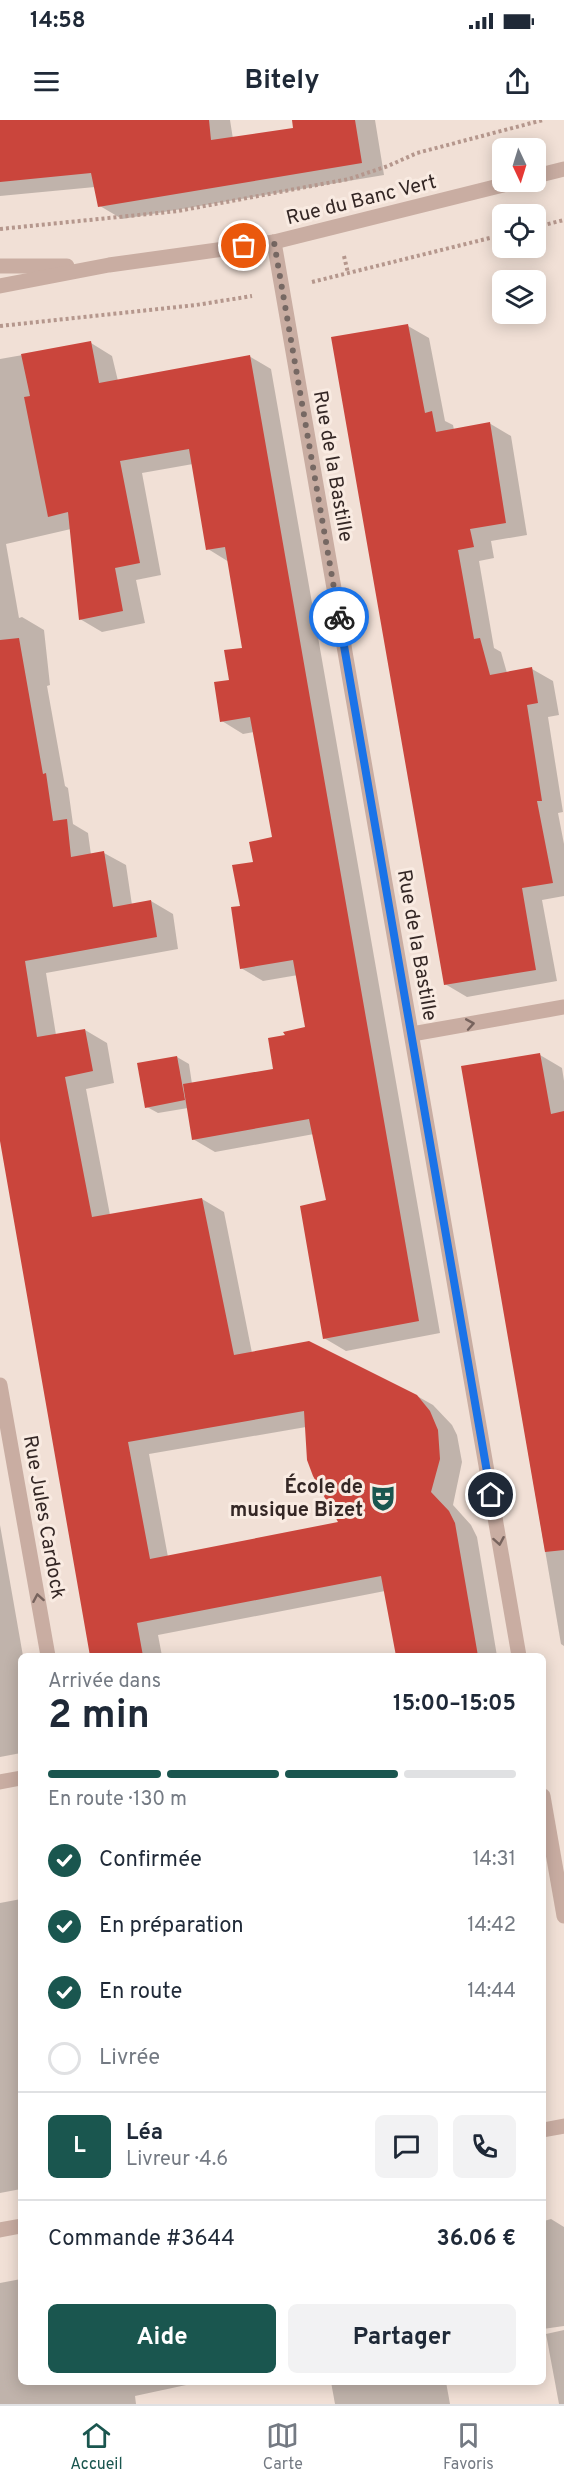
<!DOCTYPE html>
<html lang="fr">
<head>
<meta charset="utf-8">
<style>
  body { margin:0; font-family:Overpass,sans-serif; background:#f2f2f3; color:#1f2937; height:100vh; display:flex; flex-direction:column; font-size:22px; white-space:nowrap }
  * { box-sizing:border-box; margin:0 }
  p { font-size:20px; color:#747a83 }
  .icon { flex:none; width:33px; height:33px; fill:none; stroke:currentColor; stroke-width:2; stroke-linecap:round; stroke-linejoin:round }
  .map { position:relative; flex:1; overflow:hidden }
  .panel { position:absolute; left:18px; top:1533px; width:528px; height:732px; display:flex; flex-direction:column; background:#fff; border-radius:9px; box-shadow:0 3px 15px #0003 }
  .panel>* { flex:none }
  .needle { width:39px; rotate:176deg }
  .fabs { position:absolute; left:492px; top:18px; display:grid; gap:12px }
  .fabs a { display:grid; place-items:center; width:54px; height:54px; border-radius:9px; background:#fff; box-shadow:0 3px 15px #0003; font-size:30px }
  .pin { position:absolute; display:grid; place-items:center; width:51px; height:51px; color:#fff; margin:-26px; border:3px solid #fff; border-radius:50%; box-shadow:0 2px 6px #0007 }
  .courier { position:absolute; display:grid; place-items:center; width:60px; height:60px; margin:-30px; border:4px solid #1a73e8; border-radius:50%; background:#fff; color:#222; box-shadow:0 2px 8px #0007 }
  .summary em { font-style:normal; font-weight:700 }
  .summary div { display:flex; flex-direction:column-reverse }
  .summary { display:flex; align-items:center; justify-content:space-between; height:102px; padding:0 30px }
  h1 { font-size:39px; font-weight:700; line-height:45px }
  .bar { display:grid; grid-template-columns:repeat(4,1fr); gap:9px 6px; align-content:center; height:72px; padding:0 30px }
  .bar i { height:8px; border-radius:4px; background:#e0e1e3 }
  .bar .active { background:#1a564f }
  .bar p { grid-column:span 4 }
  .line { display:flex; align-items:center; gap:15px; padding:0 30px; border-top:2px solid #e0e1e3 }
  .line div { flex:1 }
  .round { display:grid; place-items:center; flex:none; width:63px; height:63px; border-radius:9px; background:#f2f2f3 }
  ol { padding:0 30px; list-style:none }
  li { display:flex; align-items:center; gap:18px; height:66px }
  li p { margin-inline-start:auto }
  li .icon { padding:6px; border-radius:50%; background:#1a564f; color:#fff; stroke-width:4 }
  li:last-child { color:#747a83 }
  li i { width:33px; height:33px; border:3px solid #e0e1e3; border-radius:50% }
  .action { display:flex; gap:12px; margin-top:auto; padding:12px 30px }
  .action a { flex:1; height:69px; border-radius:9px; background:#1a564f; color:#fff; font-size:24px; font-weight:700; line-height:69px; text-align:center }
  .action a+a { background:#f2f2f3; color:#1f2937 }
  .status { display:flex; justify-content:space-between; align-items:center; height:42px; padding:0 30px; background:#fff; direction:ltr }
  .status svg { height:16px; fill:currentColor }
  header { display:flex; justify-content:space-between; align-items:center; height:78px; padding:0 30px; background:#fff; font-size:27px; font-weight:700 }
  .dock { display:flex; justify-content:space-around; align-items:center; height:84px; border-top:2px solid #e0e1e3; background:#fff; font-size:16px; color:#747a83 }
  .dock a { display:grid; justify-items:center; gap:3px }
  .dock .active { color:#1a564f }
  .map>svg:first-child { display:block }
  .shadow { fill:#0003; fill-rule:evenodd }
  .building { fill:#ca453c; fill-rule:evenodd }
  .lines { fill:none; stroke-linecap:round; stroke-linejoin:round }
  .path { stroke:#b5978d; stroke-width:4; stroke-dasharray:3 3; stroke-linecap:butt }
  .minor { stroke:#c9ada2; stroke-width:15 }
  .tertiary { stroke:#c9ada2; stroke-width:15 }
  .oneway { stroke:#77635d }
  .done { stroke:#766863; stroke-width:6; stroke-dasharray:0 10.8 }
  .route { stroke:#1a73e8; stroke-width:8 }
  .labels { text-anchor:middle; stroke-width:6; stroke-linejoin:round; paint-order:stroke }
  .street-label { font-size:20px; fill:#342725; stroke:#f9ebe2 }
  .poi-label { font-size:20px; font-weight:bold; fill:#342725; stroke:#f9ebe2; text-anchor:end }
</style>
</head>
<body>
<div class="status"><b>14:58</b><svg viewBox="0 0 49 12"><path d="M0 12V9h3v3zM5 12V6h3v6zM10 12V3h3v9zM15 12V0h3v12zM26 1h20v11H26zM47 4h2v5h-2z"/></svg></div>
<header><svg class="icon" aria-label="menu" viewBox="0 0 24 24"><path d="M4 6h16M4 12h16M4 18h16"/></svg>Bitely<svg class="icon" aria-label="share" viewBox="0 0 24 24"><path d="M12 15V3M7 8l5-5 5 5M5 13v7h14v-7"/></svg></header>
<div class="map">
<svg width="564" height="2284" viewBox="0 0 564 2284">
  <rect width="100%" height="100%" fill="#f1e0d6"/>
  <g class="shadow">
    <path d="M0,0H230L233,19L295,9L293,0H375L384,55L122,99L100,86L95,67L0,76Z"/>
    <path d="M408,206L429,218L445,301L453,305L454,310L489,303L511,316L527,415L491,421L494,438L479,441L494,528L501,532L507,553L532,549L553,561L559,595L548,597L563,692L558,693L564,724V776L542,780L557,861L467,877L445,864Z"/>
    <path d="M91,223L112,236L118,261L249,236L271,249L440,1213L346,1231L324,1218L328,1081L314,1014L215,1032L193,1019L188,988L158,993L147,987L177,937L189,944L192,964L275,950L287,916L307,908L298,855L263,861L241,848V787L255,743L274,719L254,612L243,614L222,601L230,561L244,529L229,442L208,429L193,344L142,353L161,455L136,460L145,503L102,512L80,499L71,409L6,424L19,498L22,497L44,510L50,565L47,566L65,666L68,668L73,704L88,713L91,735L104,733L126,745L132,785L151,781L173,794L178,829L46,853L56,915L85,910L107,923L114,963L86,969L110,1095L202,1079L224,1092L252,1233L410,1272L433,1285L452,1305L457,1315L462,1342L453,1385L471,1405L477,1417L497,1536H398L385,1471L158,1515L162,1536H91L0,1014V239ZM306,1307L340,1403L168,1437L149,1334Z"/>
    <path d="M540,935L562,948L564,961V1526L561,1524L463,948Z"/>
    <path d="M0,1405L23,1536H21V1633L0,1637Z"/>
    <path d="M21,1779V2069L0,2073V1783Z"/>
    <path d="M543,2097L544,2101L551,2099L564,2107V2206L543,2209Z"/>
    <path d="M21,2159V2262H200L135,2276L136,2284H0V2163Z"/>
    <path d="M564,2210V2284H559L546,2214Z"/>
    <path d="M331,2262H446L450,2284H335Z"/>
  </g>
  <g class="building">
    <path d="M0,0H209L211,20L293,8L292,0H355L362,43L98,87L91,53L0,62Z"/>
    <path d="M408,204L425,293L432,291L436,312L490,302L506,403L470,409L474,427L458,430L474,519L480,518L490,555L532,547L538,583L527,585L542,681H537L553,763L522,768L536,850L444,865L331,217Z"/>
    <path d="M91,221L99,263L250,235L419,1201L323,1219L300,1086L326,1080L309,999L192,1020L183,964L273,949L268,918L285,915L283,912L305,907L293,840L240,849L231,787L240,786L232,745L253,742L249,722L272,717L250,597L220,602L214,562L229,560L224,530L242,528L225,427L206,430L189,329L120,341L140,443L115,448L123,491L79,500L68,392L48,397L24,277L30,276L21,234Z"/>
    <path d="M19,518L43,654L46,653L53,701L67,699L71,737L104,731L113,787L151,780L157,817L25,841L37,917L85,909L93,951L65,957L92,1097L202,1078L234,1235L309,1221L417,1275L430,1291L438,1310L440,1339L431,1372L449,1391L455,1403L478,1536H396L381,1456L137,1503L143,1536H90L0,1021V520ZM304,1291L307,1340L313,1356L338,1402L150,1439L128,1322Z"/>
    <path d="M540,933L551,994L564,991V1430L545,1432L461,946Z"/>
    <path d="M177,936L185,980L145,988L137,943Z"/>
  </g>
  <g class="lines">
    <g class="path">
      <path d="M536,107L564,100"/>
      <path d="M0,109L178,91L349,59L388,46L417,33L543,0"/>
      <path d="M344,136L348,153"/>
      <path d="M312,162L502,115"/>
      <path d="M0,206L196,185L252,176"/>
    </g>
    <g class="minor">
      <path d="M274,122L519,1536"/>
      <path d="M412,914L564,887"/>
      <path d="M0,1265L48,1536"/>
      <path d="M0,1662L21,1658"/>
      <path d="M543,1676L564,1796"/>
      <path d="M543,2010L564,2006"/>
      <path d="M0,2110L21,2106"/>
    </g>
    <g class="tertiary">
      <path d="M536,56L564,49"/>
      <path d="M0,146H67"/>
      <path d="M0,166L109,145L274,122L515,62"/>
    </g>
  </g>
  <defs><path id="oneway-chevron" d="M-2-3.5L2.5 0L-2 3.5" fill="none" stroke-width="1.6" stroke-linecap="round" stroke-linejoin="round" transform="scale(1.5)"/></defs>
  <g class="oneway">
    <use href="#oneway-chevron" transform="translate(470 904) rotate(-10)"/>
    <use href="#oneway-chevron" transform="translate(499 1421) rotate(80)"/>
    <use href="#oneway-chevron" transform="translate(38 1478) rotate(-100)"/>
  </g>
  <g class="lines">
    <path class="done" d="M244,126L274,122L339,497"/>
    <path class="route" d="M339,497L491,1375"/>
  </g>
  <defs>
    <symbol id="theatre-bare" viewBox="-9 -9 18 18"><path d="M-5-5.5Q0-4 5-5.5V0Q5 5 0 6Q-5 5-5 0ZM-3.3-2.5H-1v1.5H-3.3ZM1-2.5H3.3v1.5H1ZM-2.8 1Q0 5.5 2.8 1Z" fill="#1a564f" stroke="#f9ebe2" stroke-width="2.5" paint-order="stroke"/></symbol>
  </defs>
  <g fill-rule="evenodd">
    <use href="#theatre-bare" x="364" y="1359" width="38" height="38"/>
  </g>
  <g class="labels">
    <g class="street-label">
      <text transform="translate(361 79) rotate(-14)" y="7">Rue du Banc Vert</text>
      <text transform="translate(334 346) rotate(80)" y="7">Rue de la Bastille</text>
      <text transform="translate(418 825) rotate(80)" y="7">Rue de la Bastille</text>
      <text transform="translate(45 1397) rotate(80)" y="7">Rue Jules Cardock</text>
    </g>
    <g class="poi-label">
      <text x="363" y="1373">École de<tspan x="363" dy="23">musique Bizet</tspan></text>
    </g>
  </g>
</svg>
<div class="fabs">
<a><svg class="needle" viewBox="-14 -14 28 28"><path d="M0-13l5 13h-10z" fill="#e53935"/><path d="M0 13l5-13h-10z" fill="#747a83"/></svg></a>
<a><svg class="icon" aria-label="locate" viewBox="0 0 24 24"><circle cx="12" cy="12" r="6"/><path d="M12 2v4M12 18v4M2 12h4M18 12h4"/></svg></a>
<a><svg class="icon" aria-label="layers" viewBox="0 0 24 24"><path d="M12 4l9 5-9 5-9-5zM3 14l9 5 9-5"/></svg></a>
</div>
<div class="pin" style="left:244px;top:126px;background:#ea580c"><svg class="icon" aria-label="bag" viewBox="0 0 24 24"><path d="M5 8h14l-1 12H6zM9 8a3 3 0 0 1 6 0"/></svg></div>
<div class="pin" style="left:491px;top:1375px;background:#1f2937"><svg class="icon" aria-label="home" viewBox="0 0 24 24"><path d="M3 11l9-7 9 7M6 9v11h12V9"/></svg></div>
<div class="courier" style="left:339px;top:497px"><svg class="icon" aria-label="bike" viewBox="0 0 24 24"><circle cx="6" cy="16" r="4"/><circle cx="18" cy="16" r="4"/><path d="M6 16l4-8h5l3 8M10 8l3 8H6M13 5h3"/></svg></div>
<section class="panel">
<div class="summary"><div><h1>2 min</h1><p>Arrivée dans</p></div><em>15:00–15:05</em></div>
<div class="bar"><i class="active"></i><i class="active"></i><i class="active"></i><i></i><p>En route · 130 m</p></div>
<ol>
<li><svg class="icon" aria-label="check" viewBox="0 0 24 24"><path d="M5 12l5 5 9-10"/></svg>Confirmée<p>14:31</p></li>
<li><svg class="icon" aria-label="check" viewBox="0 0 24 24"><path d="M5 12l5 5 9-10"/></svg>En préparation<p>14:42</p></li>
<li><svg class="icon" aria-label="check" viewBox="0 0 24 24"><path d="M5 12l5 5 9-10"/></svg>En route<p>14:44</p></li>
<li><i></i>Livrée</li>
</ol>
<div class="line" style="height:108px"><b class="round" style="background:#1a564f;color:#fff">L</b><div><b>Léa</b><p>Livreur · 4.6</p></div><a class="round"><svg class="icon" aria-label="chat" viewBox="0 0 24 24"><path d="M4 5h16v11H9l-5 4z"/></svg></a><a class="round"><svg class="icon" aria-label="phone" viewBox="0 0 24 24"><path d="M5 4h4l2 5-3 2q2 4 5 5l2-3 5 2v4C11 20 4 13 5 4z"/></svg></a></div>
<div class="line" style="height:78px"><div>Commande #3644</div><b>36.06 €</b></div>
<div class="action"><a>Aide</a><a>Partager</a></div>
</section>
</div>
<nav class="dock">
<a class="active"><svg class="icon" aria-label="home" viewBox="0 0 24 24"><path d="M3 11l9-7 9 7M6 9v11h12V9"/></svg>Accueil</a>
<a><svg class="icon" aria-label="map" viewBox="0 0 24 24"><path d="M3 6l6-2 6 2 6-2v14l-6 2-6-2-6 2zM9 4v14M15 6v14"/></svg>Carte</a>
<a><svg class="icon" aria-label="saved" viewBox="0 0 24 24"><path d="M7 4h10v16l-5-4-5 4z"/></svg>Favoris</a>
</nav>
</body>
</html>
